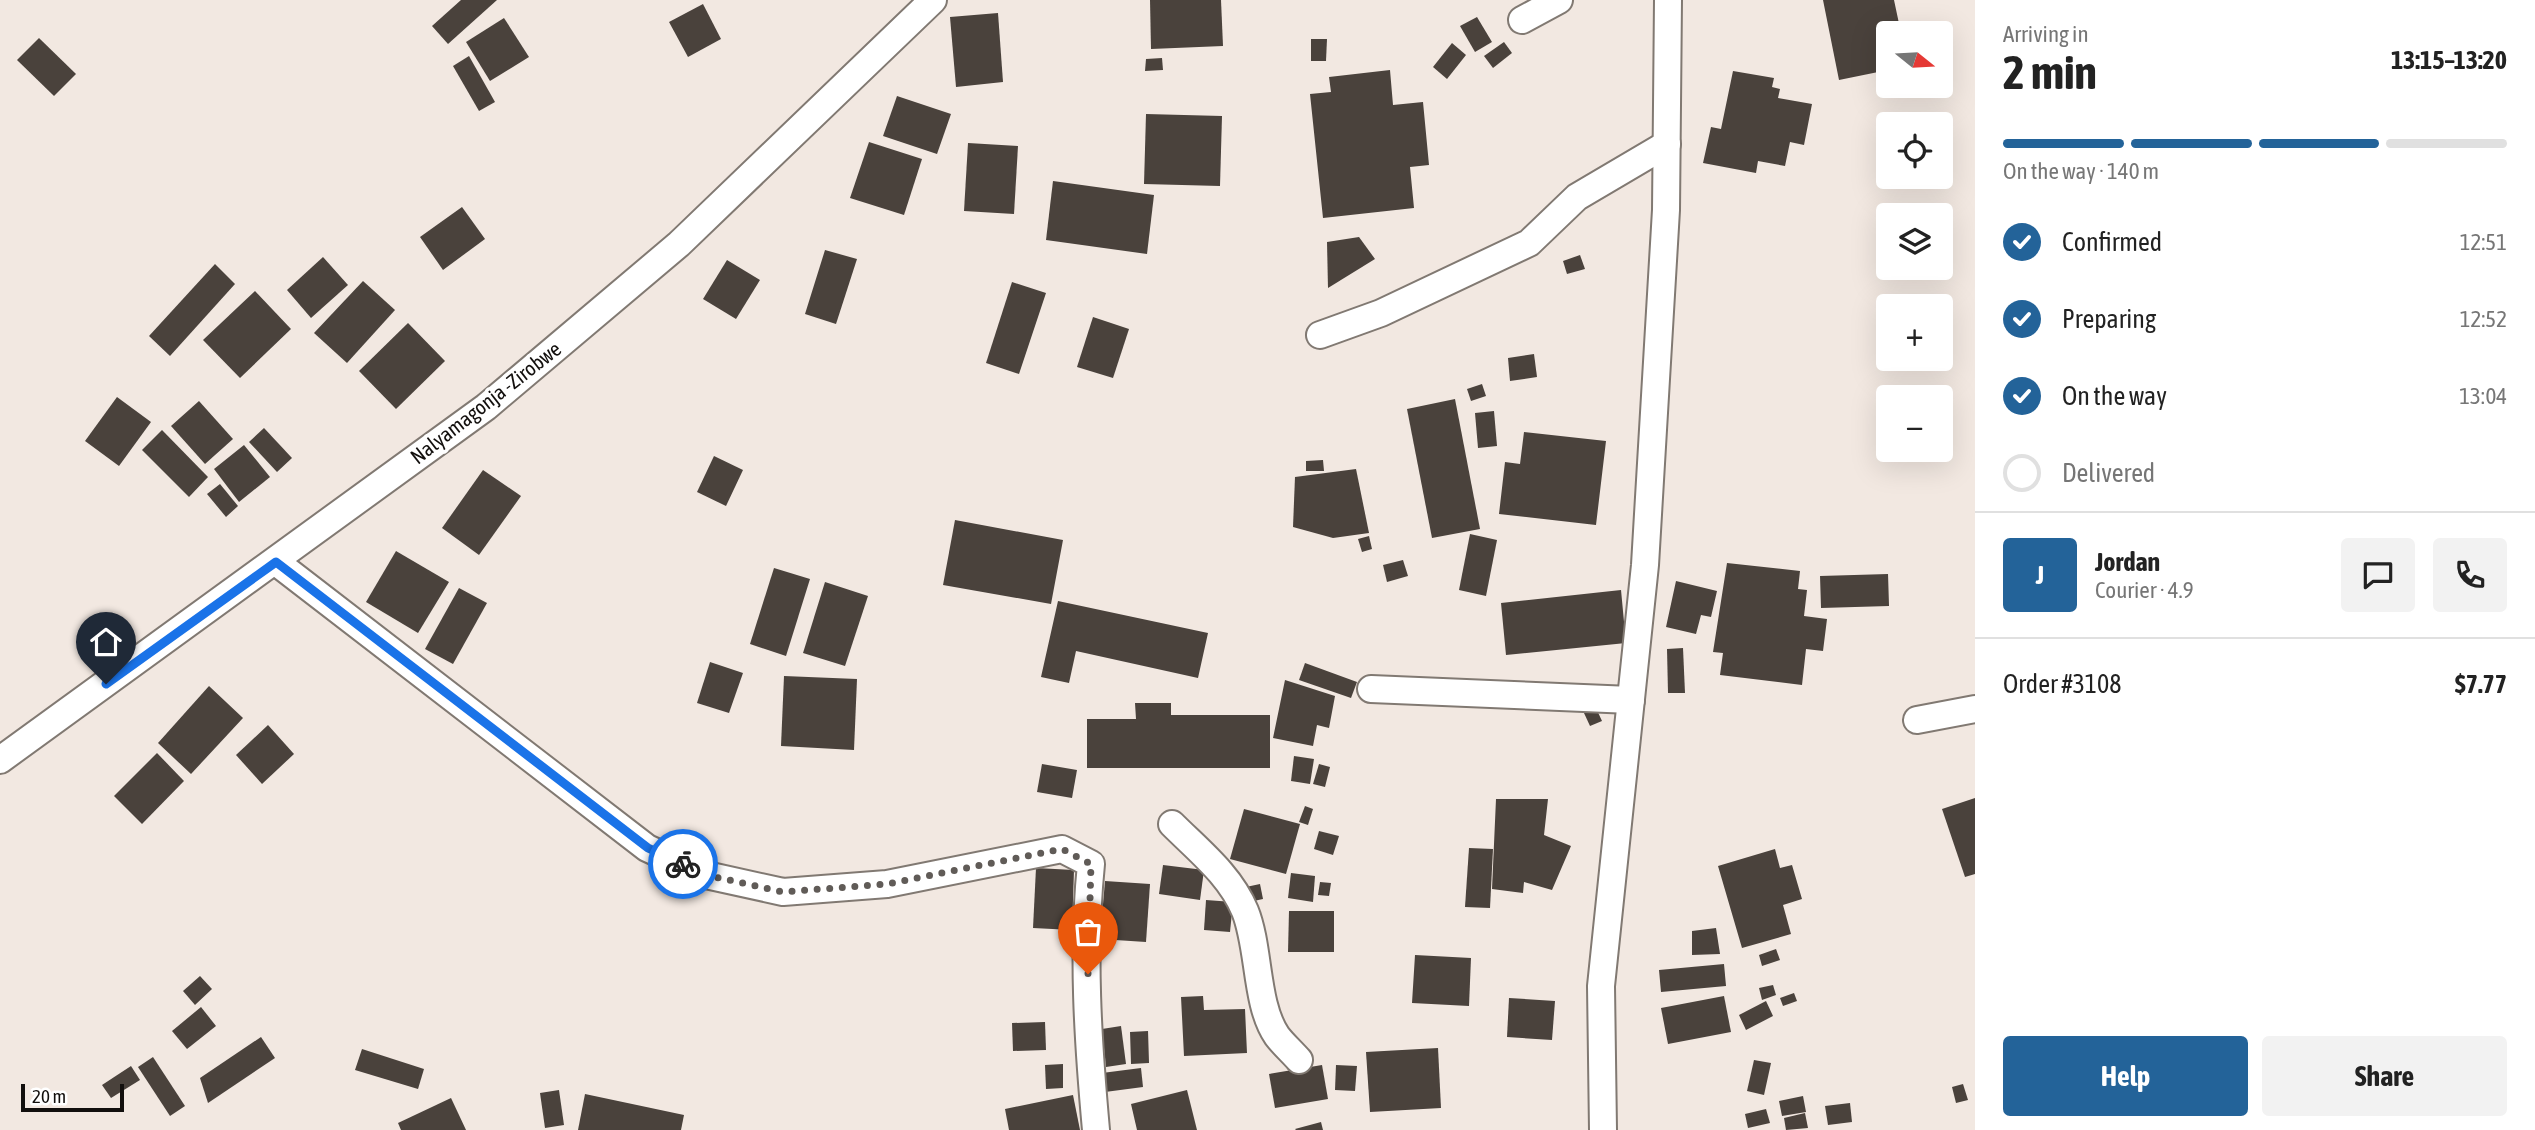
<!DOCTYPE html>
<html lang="en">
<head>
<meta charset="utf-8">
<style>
  body { margin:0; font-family:"Asap Condensed",sans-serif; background:#f2f2f2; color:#222; height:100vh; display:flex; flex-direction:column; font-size:26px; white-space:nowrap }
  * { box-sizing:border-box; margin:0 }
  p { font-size:23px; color:#767676 }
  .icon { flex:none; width:38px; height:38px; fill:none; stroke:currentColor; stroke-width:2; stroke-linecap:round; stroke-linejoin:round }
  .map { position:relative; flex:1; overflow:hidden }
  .drawer { display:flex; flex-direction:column; background:#fff; width:560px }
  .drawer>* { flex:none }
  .needle { width:46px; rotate:108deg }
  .fabs { position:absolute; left:1876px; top:21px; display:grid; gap:14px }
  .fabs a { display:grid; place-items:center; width:77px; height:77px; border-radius:7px; background:#fff; box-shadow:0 7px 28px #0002; font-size:35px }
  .scale { position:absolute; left:21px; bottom:18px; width:103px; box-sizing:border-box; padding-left:7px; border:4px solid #120f0d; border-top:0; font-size:19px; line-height:24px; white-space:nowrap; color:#120f0d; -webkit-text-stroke:5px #fff; paint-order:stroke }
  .pin { position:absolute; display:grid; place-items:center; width:60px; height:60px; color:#fff; margin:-72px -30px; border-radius:50% 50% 50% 0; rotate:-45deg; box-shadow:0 0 7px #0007 }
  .pin .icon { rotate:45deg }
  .courier { position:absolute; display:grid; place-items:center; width:70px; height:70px; margin:-35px; border:5px solid #1a73e8; border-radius:50%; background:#fff; color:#222; box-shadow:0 2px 9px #0007 }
  .summary em { font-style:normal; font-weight:700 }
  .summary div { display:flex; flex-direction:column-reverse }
  .summary { display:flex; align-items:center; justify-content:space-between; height:119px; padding:0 28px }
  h1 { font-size:46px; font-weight:700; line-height:52px }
  .bar { display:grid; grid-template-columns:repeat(4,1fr); gap:10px 7px; align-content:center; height:84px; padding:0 28px }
  .bar i { height:9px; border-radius:5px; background:#e0e0e0 }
  .bar .on { background:#236399 }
  .bar p { grid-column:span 4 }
  .line { display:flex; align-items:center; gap:18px; padding:0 28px; border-top:2px solid #e0e0e0 }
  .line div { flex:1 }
  .round { display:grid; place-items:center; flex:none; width:74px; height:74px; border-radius:7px; background:#f2f2f2 }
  ol { padding:0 28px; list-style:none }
  li { display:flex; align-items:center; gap:21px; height:77px }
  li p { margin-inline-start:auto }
  li .icon { padding:7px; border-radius:50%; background:#236399; color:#fff; stroke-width:4 }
  li:last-child { color:#767676 }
  li i { width:38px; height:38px; border:4px solid #e0e0e0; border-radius:50% }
  .button { display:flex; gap:14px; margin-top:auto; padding:14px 28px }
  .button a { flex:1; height:80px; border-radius:7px; background:#236399; color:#fff; font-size:28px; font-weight:700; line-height:80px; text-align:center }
  .button a+a { background:#f2f2f2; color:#222 }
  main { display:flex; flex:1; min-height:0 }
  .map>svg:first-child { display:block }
  .building { fill:#4a423c }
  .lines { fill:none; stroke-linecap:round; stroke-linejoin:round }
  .street-casing { stroke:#817972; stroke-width:30 }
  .street { stroke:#fff; stroke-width:26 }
  .done { stroke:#605b57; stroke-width:7; stroke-dasharray:0 12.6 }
  .route { stroke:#1a73e8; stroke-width:9 }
  .labels { text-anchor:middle; stroke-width:7; stroke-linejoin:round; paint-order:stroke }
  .street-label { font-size:21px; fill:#120f0d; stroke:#fff }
</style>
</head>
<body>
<main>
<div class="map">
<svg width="1975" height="1130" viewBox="0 0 1975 1130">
  <rect width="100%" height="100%" fill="#f2e8e1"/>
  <g class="building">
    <path d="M461,0H497L448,44L432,26Z"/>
    <path d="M1150,0H1221L1223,46L1151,49Z"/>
    <path d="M1823,0H1894L1901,33H1888V70L1839,80Z"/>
    <path d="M703,4L721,39L688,57L669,22Z"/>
    <path d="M998,13L1003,82L956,87L950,17Z"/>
    <path d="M1477,17L1492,42L1475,52L1460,26Z"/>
    <path d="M504,18L529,57L490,81L466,42Z"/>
    <path d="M1943,25L1948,59L1941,60V33H1924L1923,28Z"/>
    <path d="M39,38L76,74L54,96L17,60Z"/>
    <path d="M1311,39H1327L1326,61H1311Z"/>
    <path d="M1504,42L1512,53L1493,68L1484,56Z"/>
    <path d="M1452,43L1466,55L1447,79L1433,67Z"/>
    <path d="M469,56L495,102L479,111L453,66Z"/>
    <path d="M1162,58L1163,70L1145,71L1146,59Z"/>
    <path d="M1390,70L1393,105L1423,102L1429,165L1410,167L1414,208L1323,218L1310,94L1331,92L1329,77Z"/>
    <path d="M1733,71L1774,78L1772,87L1780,89L1778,98L1812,104L1804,145L1790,142L1785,166L1758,161L1756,173L1703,163L1711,127L1721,129Z"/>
    <path d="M897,96L951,114L937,154L883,136Z"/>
    <path d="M1146,114L1222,116L1220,186L1144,184Z"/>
    <path d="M869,142L922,159L904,215L850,198Z"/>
    <path d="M968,143L1018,146L1014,214L964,211Z"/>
    <path d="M1053,181L1154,195L1147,254L1046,240Z"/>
    <path d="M462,207L485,239L443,270L420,237Z"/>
    <path d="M1359,237L1375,259L1328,288L1327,242Z"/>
    <path d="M825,250L857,259L836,324L805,314Z"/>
    <path d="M1580,255L1585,269L1567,274L1563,261Z"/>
    <path d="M323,257L348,285L311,318L287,290Z"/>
    <path d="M727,260L760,280L736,319L703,299Z"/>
    <path d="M215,264L235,284L170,356L149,336Z"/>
    <path d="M363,281L395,310L347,363L314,333Z"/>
    <path d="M1012,282L1046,293L1019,374L986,363Z"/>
    <path d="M255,291L291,329L240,378L203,340Z"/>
    <path d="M1093,317L1129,329L1113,378L1077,367Z"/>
    <path d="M408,323L445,361L396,409L359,371Z"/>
    <path d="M1534,354L1537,377L1510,381L1508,358Z"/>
    <path d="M1482,384L1486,396L1471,401L1467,389Z"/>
    <path d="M117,397L151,422L119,466L85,441Z"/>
    <path d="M1455,399L1480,529L1432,538L1407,409Z"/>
    <path d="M199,401L233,439L205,464L171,426Z"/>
    <path d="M1494,411L1497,446L1478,448L1475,413Z"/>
    <path d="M264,428L292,458L277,472L249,442Z"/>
    <path d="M162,430L208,477L189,497L142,450Z"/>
    <path d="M1524,432L1606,441L1596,525L1499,514L1505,462L1520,464Z"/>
    <path d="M244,445L270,477L239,502L214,469Z"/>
    <path d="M714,456L743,470L726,506L697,492Z"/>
    <path d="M1323,460L1324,471H1306V461Z"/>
    <path d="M1356,469L1369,533L1333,538L1293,527L1295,477Z"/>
    <path d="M483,470L521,496L479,555L442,528Z"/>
    <path d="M220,484L238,506L226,517L207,494Z"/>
    <path d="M955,520L1063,540L1051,604L943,585Z"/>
    <path d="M1470,534L1497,540L1486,596L1459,590Z"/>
    <path d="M1369,536L1372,549L1362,552L1358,539Z"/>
    <path d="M396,551L449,582L418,633L366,602Z"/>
    <path d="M1403,560L1408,576L1387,582L1383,565Z"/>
    <path d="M1727,563L1800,571L1798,589L1807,590L1804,616L1827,619L1823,651L1806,649L1802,685L1720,675L1723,653L1713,652Z"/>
    <path d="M774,568L810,579L786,656L750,644Z"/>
    <path d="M1888,574L1889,606L1821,608L1820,576Z"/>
    <path d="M1676,581L1717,591L1711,617L1701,615L1696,634L1666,627Z"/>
    <path d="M825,582L868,596L845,666L803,653Z"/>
    <path d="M459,588L487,603L453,664L425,649Z"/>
    <path d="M1621,590L1626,643L1506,655L1501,603Z"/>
    <path d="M1058,601L1208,633L1198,678L1076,651L1069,683L1041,677Z"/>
    <path d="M1683,648L1685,693H1668L1667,649Z"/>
    <path d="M710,662L743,673L729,713L697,703Z"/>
    <path d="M1305,663L1357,682L1351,698L1299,680Z"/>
    <path d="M784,676L857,679L854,750L781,746Z"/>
    <path d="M1285,680L1335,696L1329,728L1317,725L1313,746L1273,738Z"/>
    <path d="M209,686L243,718L191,774L158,743Z"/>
    <path d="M1135,703H1171V715H1270V768H1087V719H1136Z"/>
    <path d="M1596,708L1602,721L1590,726L1584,713Z"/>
    <path d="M268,725L294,754L262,784L236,755Z"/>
    <path d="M157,753L184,781L142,824L114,796Z"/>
    <path d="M1294,756L1314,759L1310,784L1291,781Z"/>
    <path d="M1042,764L1077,770L1072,798L1037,792Z"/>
    <path d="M1319,764L1330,767L1325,787L1313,784Z"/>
    <path d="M1975,798V874L1965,877L1942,809Z"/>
    <path d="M1496,799H1548L1544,835L1571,846L1552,890L1524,882L1523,893L1492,889Z"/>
    <path d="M1305,806L1313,809L1308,825L1299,822Z"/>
    <path d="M1244,809L1300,824L1286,874L1230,859Z"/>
    <path d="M1319,831L1339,836L1333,855L1314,849Z"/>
    <path d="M1469,848L1493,849L1490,908L1465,907Z"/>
    <path d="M1775,849L1780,868L1792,865L1802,899L1783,905L1791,934L1742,948L1718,866Z"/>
    <path d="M1163,865L1204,870L1200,900L1159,894Z"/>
    <path d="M1036,868L1074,870L1072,930L1033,928Z"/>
    <path d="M1291,873L1315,876L1313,902L1288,898Z"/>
    <path d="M1105,881L1150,884L1146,942L1100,939Z"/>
    <path d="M1320,882L1331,883L1329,896L1318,895Z"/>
    <path d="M1260,884L1263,899L1249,902L1246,887Z"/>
    <path d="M1206,900L1233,902L1230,932L1204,930Z"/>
    <path d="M1289,911H1334V952H1288Z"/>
    <path d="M1716,928L1720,954L1692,955V931Z"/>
    <path d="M1776,949L1780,960L1762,966L1759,955Z"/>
    <path d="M1415,955L1471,958L1469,1006L1412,1003Z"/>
    <path d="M1724,964L1726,986L1661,992L1659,970Z"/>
    <path d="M200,976L212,989L195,1005L183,991Z"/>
    <path d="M1773,985L1776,995L1762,1000L1759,988Z"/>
    <path d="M1794,993L1797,1001L1783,1006L1780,998Z"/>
    <path d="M1203,996L1204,1010L1245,1009L1247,1053L1184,1056L1181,997Z"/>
    <path d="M1724,996L1731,1032L1668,1044L1661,1008Z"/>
    <path d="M1509,998L1555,1001L1552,1040L1507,1037Z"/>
    <path d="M1766,1001L1773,1016L1746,1030L1739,1015Z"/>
    <path d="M201,1007L216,1026L187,1049L172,1031Z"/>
    <path d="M1045,1022L1046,1050L1013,1051L1012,1023Z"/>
    <path d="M1121,1026L1126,1064L1106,1067L1102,1029Z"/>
    <path d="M1148,1031L1149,1063L1131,1064L1130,1032Z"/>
    <path d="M261,1037L275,1058L208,1103L200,1078Z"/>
    <path d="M1438,1048L1441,1108L1370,1112L1366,1052Z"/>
    <path d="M362,1049L424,1069L418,1089L355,1070Z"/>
    <path d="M153,1057L185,1106L170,1116L138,1067Z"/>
    <path d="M1754,1060L1771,1063L1764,1095L1747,1091Z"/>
    <path d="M1063,1064V1088L1046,1089L1045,1065Z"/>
    <path d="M1322,1065L1328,1099L1275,1108L1269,1074Z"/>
    <path d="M1336,1065L1357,1066L1355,1091L1335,1090Z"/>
    <path d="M131,1066L140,1080L111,1098L102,1085Z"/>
    <path d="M1141,1068L1143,1087L1105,1092L1102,1073Z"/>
    <path d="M1963,1084L1968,1100L1956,1103L1952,1087Z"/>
    <path d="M559,1090L564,1125L545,1128L540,1093Z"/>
    <path d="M1187,1090L1197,1130H1137L1131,1104Z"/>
    <path d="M585,1094L684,1115L681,1130H578Z"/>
    <path d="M1073,1095L1080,1130H1009L1005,1109Z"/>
    <path d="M1803,1096L1806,1112L1782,1116L1779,1101Z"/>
    <path d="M451,1098L466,1130H401L398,1123Z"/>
    <path d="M1850,1103L1852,1122L1828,1125L1825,1106Z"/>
    <path d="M1766,1109L1770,1123L1748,1128L1745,1114Z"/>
    <path d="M1805,1113L1808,1128L1786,1130L1784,1118Z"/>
    <path d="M1321,1122L1323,1130H1296L1295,1129Z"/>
  </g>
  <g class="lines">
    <defs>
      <g id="street">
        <path d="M1522,20L1559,0"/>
        <path d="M1320,335L1381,313L1529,243L1577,197L1667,144"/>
        <path d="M276,562L647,848L706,875L783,892L887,884L1062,849L1091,864C1082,952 1088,1042 1096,1130"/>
        <path d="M1371,689L1631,700"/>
        <path d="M1917,720L1975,709"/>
        <path d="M0,760L486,407L679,244L933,0"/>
        <path d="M1172,824C1199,851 1230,875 1245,911C1260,948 1255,1004 1277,1036C1283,1044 1292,1052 1299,1060"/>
        <path d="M1603,1130L1601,986L1645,565L1666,210L1668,0"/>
      </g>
    </defs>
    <use href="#street" class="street-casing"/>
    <use href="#street" class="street"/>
  </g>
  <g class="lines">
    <path class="done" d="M683,864L706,875L783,892L887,884L1062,849L1091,864L1088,974"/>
    <path class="route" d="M106,684L276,562L648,848L683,864"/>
  </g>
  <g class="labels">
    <g class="street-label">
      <text transform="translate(486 403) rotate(-38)" y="7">Nalyamagonja -Zirobwe</text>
    </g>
  </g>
</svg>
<div class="fabs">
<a><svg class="needle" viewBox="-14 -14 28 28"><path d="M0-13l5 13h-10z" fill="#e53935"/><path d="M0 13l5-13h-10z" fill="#767676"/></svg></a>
<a><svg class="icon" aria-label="locate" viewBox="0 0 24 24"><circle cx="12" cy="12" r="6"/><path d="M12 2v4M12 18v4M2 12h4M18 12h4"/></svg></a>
<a><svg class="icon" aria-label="layers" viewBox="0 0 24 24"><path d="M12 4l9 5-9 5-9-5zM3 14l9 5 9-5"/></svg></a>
<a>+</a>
<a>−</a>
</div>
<div class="scale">20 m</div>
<div class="pin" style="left:1088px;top:974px;background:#ea580c"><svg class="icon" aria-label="bag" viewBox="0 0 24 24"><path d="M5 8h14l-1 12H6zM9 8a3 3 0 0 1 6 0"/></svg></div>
<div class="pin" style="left:106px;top:684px;background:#1f2937"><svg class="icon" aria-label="home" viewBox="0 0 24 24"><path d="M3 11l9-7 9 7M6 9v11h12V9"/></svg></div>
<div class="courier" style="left:683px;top:864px"><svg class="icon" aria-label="bike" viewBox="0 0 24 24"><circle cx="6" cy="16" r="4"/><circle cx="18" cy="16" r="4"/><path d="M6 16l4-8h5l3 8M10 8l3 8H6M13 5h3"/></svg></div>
</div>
<section class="drawer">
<div class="summary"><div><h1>2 min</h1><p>Arriving in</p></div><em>13:15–13:20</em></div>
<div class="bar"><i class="on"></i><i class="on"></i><i class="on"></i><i></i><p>On the way · 140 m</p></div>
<ol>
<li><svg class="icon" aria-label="check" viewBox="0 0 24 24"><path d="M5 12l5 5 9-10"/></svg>Confirmed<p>12:51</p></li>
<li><svg class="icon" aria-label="check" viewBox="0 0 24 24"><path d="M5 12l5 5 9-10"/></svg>Preparing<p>12:52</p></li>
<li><svg class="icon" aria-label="check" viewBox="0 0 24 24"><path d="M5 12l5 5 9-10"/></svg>On the way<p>13:04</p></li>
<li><i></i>Delivered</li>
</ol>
<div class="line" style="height:126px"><b class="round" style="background:#236399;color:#fff">J</b><div><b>Jordan</b><p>Courier · 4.9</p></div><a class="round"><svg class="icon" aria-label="chat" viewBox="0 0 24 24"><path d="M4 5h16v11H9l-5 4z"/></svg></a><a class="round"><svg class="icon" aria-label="phone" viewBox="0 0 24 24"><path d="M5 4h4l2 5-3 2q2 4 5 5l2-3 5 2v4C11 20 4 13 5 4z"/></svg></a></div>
<div class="line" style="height:91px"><div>Order #3108</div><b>$7.77</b></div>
<div class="button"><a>Help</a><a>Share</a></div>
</section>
</main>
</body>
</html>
